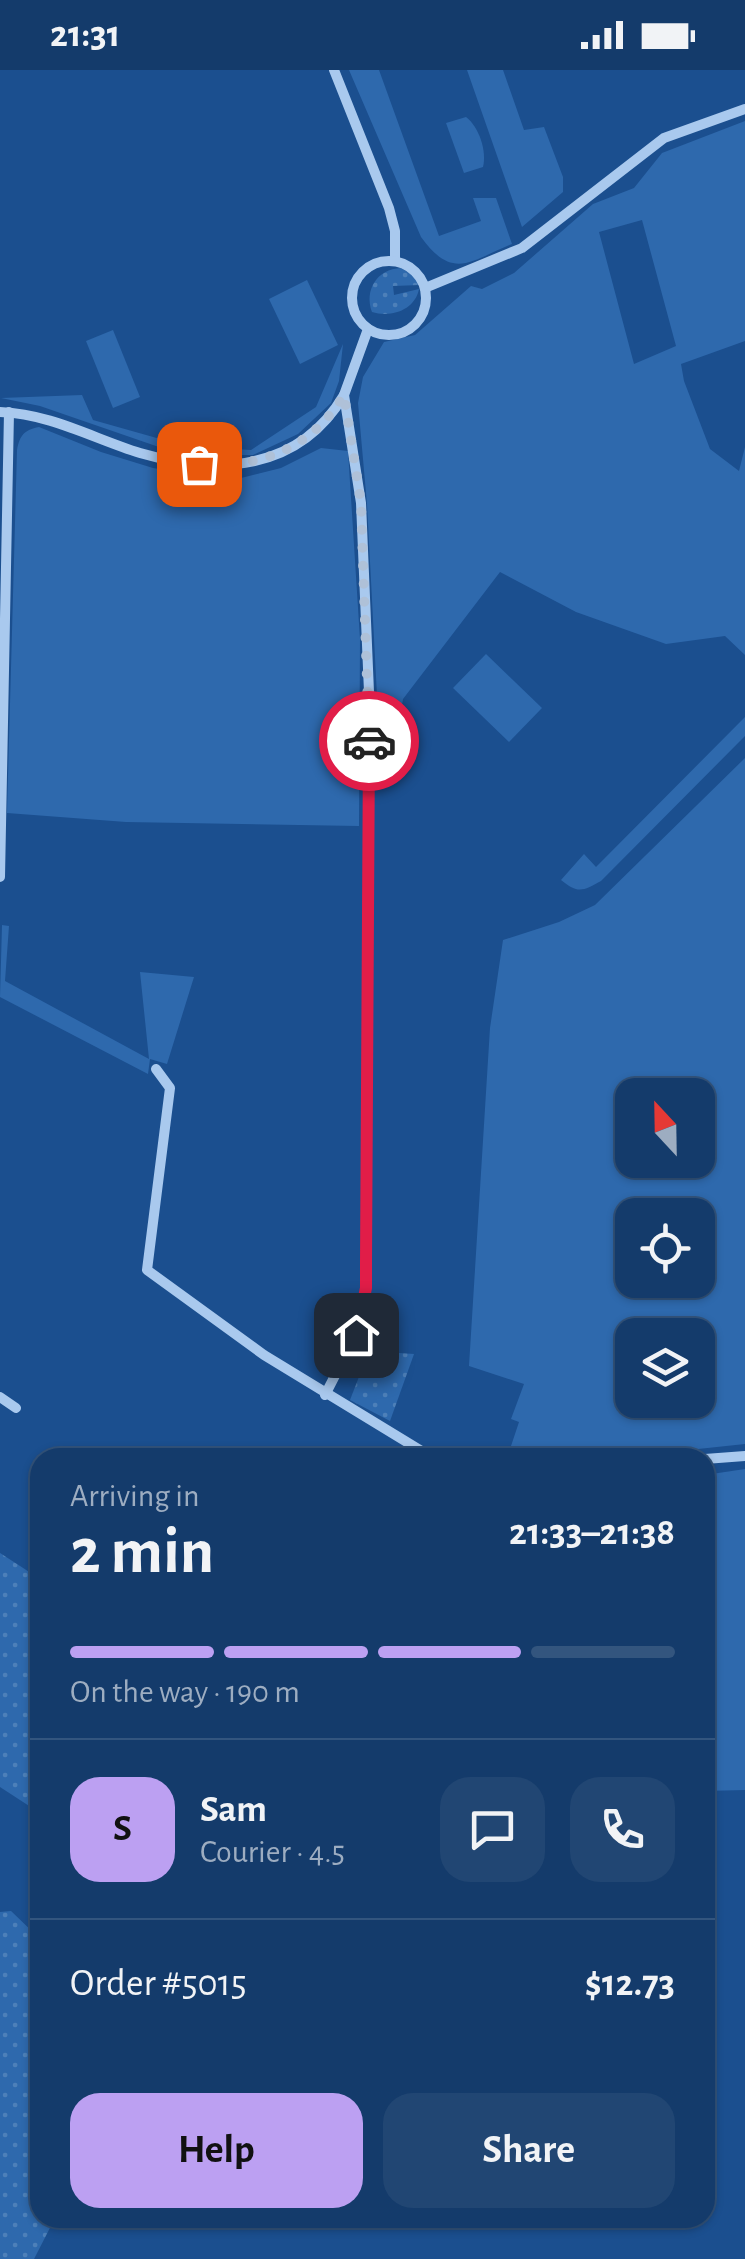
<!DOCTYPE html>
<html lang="en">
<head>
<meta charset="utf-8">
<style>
  body { margin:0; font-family:"Alegreya Sans",sans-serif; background:#214673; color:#f1f3f6; height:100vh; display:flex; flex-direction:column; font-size:38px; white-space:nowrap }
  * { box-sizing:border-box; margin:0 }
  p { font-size:32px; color:#9dadc1 }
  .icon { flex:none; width:55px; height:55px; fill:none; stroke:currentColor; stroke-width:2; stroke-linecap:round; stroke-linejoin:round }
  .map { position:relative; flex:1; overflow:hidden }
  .side { position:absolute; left:30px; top:1378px; width:685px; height:780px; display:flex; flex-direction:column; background:#143b6b; border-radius:30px; box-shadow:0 2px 8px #0004,0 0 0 2px #33557e }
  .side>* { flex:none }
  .needle { width:65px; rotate:338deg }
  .buttons { position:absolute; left:615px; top:1008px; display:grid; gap:20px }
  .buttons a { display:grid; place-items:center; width:100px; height:100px; border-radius:20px; background:#143b6b; box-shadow:0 2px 8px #0004,0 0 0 2px #33557e; font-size:50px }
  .pin { position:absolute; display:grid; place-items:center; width:85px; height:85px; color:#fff; margin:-42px; border-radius:20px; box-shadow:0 5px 15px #0006 }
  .courier { position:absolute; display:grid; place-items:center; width:100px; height:100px; margin:-50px; border:8px solid #e11d48; border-radius:50%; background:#fff; color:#222; box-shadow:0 2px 12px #0007 }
  .headline em { font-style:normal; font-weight:600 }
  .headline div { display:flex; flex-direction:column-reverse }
  .headline { display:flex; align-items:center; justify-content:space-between; height:170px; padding:0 40px }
  h1 { font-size:65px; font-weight:600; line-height:75px }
  .bar { display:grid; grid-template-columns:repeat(4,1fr); gap:15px 10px; align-content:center; height:120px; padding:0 40px }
  .bar i { height:12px; border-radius:8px; background:#33557e }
  .bar .current { background:#bca0f2 }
  .bar p { grid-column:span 4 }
  .line { display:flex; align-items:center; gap:25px; padding:0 40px; border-top:2px solid #33557e }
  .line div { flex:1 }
  .round { display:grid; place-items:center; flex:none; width:105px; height:105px; border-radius:30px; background:#214673 }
  .cta { display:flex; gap:20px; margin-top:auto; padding:20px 40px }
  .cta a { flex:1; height:115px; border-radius:30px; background:#bca0f2; color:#111; font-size:40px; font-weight:600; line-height:115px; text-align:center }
  .cta a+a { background:#214673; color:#f1f3f6 }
  .status { display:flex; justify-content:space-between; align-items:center; height:70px; padding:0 50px; background:#143b6b; direction:ltr }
  .status svg { height:28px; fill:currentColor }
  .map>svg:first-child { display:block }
  .grass { fill:url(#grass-dots) }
  .green { fill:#2e69ad; fill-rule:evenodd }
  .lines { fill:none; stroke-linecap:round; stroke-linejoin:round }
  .street { stroke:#a9c9ee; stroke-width:10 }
  .done { stroke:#afc1d8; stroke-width:10; stroke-dasharray:0 18 }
  .route { stroke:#e11d48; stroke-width:12 }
</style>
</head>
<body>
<div class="status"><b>21:31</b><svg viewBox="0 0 49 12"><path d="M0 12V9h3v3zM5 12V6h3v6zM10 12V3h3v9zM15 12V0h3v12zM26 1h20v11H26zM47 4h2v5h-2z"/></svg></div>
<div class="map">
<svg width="745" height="2189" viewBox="0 0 745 2189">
  <defs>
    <pattern id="grass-dots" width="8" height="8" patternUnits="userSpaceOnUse" patternTransform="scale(2.5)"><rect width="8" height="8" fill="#2e69ad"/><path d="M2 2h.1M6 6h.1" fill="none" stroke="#4d80b9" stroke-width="1.8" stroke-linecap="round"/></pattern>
  </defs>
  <rect width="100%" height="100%" fill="#1b4f8f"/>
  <g class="grass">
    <path d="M401,198L414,206L419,215L393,216L394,225L419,219C415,240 391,248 372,242C364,220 377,199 401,198Z"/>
    <path d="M369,1281L414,1284L390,1351L350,1330Z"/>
    <path d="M0,1483L40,1509V1743L0,1717Z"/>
    <path d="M11,1841L40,1869V2148H55L34,2189H0V1842Z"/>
  </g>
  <g class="green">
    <path d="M349,0H379L439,166L481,151L473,128H496L512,174C470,191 453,211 421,167Z"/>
    <path d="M467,0H503L524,60L544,57L563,107V122L522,157Z"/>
    <path d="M466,47C479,57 487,81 483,97L464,103L446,53Z"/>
    <path d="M745,51V271L681,294L684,311L710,379L739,401L745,377V585L725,566L666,574L576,542L500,502L403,629L397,664H379L367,434L358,333L363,307L384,272L415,265L471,216L482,219L514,203L593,134L634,118L662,83ZM642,150L676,276L634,294L599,162Z"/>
    <path d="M307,210L338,275L300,294L269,229Z"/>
    <path d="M113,260L140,327L113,338L86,271Z"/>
    <path d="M343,274L339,311L331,333L298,364L253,385H182L40,336L1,328L82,325L93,350L185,376L251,380L316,337Z"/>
    <path d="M39,357L101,382L153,398L218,408H241L281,398L321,378L348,381L360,569L359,756L126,752L7,743L17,380C20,365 24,360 39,357Z"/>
    <path d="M486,584L542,638L509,672L453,618Z"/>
    <path d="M745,647V666L601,811C583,821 578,824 561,810L584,784L596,797Z"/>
    <path d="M745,688V1374L623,1387H475L480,1376L508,1385L519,1352L511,1349L524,1314L469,1296L490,958L503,870L559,852L595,835ZM632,1025H698V1090H632ZM632,1145H698V1210H632ZM632,1265H698V1330H632Z"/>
    <path d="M2,855L9,856L5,911L149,989L140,902L194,907L167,994L150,989L148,1004L0,927Z"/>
    <path d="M745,1399V1720L705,1721V1405Z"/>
  </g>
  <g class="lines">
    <g class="street">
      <path d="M334,0L389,138L395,161V191"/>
      <circle cx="389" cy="228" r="37"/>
      <path d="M425,218L522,178L664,68L745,39"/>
      <path d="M0,342C51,344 92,368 140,383C218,406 299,401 344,325"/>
      <path d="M0,807L9,342"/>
      <path d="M156,999L170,1018L147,1200L264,1285L433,1388"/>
      <path d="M325,1325L356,1265L366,1219L369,622L361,433L344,325L368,259"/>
      <path d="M0,1327L16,1338"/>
      <path d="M705,1389L745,1386"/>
    </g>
  </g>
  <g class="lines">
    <path class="done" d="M199,394C260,399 312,378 344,325L361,433L369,671"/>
    <path class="route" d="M356,1265L366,1218V1192L369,671"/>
  </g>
</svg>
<div class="buttons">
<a><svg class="needle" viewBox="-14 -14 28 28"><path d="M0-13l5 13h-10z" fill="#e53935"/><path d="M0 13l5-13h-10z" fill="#9dadc1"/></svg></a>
<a><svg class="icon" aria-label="locate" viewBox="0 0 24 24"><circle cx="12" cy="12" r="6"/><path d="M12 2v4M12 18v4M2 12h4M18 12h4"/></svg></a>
<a><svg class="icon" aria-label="layers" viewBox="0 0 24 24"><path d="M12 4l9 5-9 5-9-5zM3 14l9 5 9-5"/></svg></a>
</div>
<div class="pin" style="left:199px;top:394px;background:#ea580c"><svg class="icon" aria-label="bag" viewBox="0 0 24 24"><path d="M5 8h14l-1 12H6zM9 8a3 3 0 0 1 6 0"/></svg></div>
<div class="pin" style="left:356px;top:1265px;background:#1f2937"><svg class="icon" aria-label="home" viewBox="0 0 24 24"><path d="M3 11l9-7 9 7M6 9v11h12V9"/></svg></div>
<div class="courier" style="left:369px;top:671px"><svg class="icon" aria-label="car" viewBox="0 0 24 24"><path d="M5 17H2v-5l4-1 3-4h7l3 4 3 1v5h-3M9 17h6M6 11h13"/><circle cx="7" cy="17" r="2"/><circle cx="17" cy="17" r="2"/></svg></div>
<section class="side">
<div class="headline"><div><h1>2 min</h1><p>Arriving in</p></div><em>21:33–21:38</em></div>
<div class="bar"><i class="current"></i><i class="current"></i><i class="current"></i><i></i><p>On the way · 190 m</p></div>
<div class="line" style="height:180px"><b class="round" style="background:#bca0f2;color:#111">S</b><div><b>Sam</b><p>Courier · 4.5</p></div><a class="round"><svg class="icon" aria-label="chat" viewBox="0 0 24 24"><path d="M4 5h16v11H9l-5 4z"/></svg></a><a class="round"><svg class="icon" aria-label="phone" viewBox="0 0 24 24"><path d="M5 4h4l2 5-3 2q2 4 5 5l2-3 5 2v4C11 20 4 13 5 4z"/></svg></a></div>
<div class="line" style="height:130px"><div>Order #5015</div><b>$12.73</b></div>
<div class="cta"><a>Help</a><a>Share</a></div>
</section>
</div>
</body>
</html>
